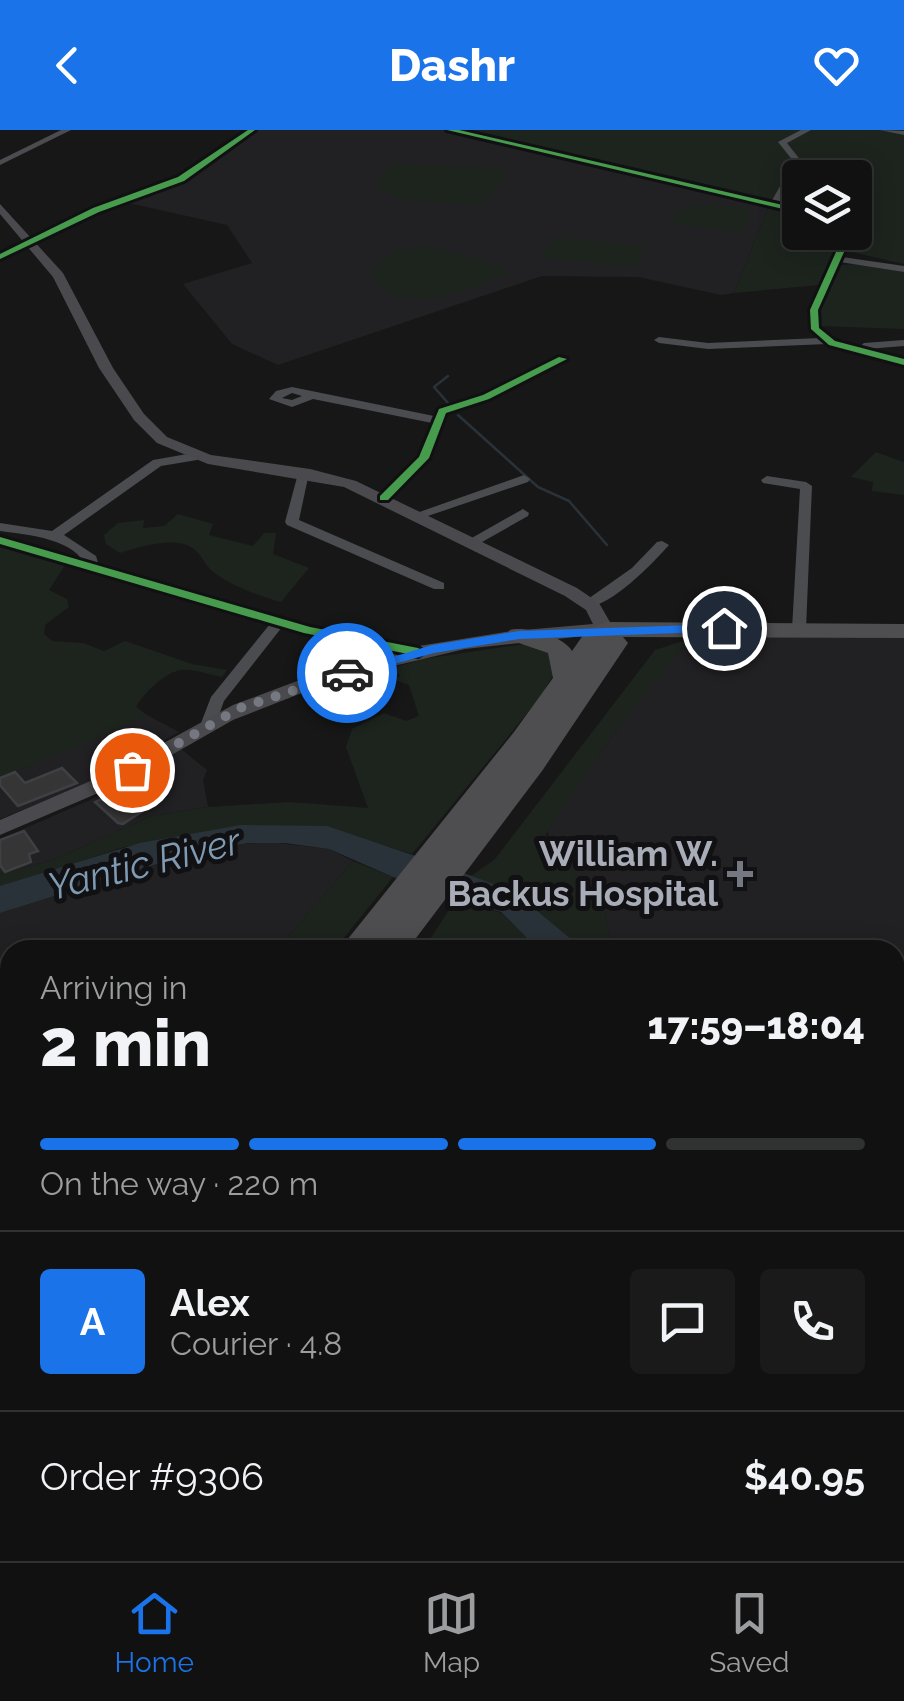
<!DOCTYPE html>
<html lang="en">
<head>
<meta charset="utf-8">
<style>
  body { margin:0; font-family:Raleway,sans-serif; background:#1a1a1a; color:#f1f3f6; height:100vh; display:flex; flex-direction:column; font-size:38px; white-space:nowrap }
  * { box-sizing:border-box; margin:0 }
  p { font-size:32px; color:#9c9d9f }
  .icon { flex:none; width:55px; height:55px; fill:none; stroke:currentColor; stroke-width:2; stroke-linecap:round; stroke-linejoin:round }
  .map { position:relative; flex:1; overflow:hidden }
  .panel { position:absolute; left:0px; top:810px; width:905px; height:622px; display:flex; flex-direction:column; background:#111; border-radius:30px 30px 0 0; box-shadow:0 5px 25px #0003,0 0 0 2px #303131 }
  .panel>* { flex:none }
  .controls { position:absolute; left:782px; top:30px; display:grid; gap:20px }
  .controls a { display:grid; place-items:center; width:90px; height:90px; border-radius:10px; background:#111; box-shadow:0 5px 25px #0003,0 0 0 2px #303131; font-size:50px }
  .pin { position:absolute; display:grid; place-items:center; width:85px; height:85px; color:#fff; margin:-42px; border:5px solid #fff; border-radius:50%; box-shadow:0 2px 10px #0007 }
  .courier { position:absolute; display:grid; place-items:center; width:100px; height:100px; margin:-50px; border:8px solid #1a73e8; border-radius:50%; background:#fff; color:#222; box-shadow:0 2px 12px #0007 }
  .headline em { font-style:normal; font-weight:800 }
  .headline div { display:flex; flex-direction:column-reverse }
  .headline { display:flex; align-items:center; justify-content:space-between; height:170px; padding:0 40px }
  h1 { font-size:65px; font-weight:800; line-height:75px }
  .bar { display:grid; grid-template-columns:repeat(4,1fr); gap:15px 10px; align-content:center; height:120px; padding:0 40px }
  .bar i { height:12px; border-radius:8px; background:#303131 }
  .bar .selected { background:#1a73e8 }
  .bar p { grid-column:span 4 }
  .line { display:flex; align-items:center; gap:25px; padding:0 40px; border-top:2px solid #303131 }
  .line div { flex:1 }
  .round { display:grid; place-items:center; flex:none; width:105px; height:105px; border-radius:10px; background:#1a1a1a }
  header { display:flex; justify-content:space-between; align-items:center; height:130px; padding:0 40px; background:#1a73e8; color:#fff; font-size:45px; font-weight:800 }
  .tabs { display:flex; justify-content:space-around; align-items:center; height:140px; border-top:2px solid #303131; background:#111; font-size:28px; color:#9c9d9f }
  .tabs a { display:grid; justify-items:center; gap:5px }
  .tabs .selected { color:#1a73e8 }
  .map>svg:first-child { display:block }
  .built { fill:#212123 }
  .green { fill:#1d241e }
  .water { fill:#2a3239 }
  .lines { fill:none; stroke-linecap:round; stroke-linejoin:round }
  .stream { stroke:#2a3239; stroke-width:2.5 }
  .building { fill:#353536; stroke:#3f4043; stroke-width:2.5 }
  .street { fill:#4b4c50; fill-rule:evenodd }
  .secondary { fill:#4a4a4e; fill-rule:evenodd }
  .highway { fill:#4e4e51; fill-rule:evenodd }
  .rail { stroke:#4b4c4f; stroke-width:5; stroke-dasharray:18 14; stroke-linecap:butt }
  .highway-bridge { stroke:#4e4e51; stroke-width:41 }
  .cycleway-casing { stroke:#111113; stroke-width:6 }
  .cycleway { fill:#469c4c; fill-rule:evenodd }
  .route { fill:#1a73e8 }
  .done { stroke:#757880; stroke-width:10; stroke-dasharray:0 18 }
  .poi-dot { fill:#757880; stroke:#111113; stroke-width:4 }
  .labels { text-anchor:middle; stroke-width:10; stroke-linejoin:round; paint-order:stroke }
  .poi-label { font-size:35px; font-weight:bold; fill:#a8adb8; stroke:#111113; text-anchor:end }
  .water-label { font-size:38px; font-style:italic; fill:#7f9bb3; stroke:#111113 }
</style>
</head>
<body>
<header><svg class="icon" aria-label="back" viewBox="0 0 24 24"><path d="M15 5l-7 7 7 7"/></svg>Dashr<svg class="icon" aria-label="heart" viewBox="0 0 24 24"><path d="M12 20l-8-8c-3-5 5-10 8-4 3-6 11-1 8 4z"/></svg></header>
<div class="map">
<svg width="904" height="1431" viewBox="0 0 904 1431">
  <rect width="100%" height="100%" fill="#171717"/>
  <g class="built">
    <path d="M255,0H443L768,78L734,163L721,165L638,147L542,146L278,235L232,214L183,154L252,133L227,95L124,72L185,52Z"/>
    <path d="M716,505L904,507V1014L895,1018V820H612L603,770L549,718L548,699L612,606L688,508Z"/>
    <path d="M147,585L179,602L92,652L0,689V648Z"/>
    <path d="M181,619L207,640L203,650L208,677L151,686L53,730L0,744V709L90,670Z"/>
    <path d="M269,712L329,719L353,731L277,820H10V1132L0,1144V783L216,716Z"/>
  </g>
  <g class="green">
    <path d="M460,0H904V134L847,121L867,75L857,72L855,76V48H800V78Z"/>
    <path d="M390,33L508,39L495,63H491L482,75C458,73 388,75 376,54Z"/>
    <path d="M713,74L749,79L751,88L744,102L678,95L669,88L681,78Z"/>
    <path d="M768,78L800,83V102L843,103L819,155L734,163Z"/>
    <path d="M554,107L648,116L635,137L539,127Z"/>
    <path d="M424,116L479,129L512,143C470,158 407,189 371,149V138L392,123Z"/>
    <path d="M856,134L904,142V199L819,196L818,183L840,135Z"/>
    <path d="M876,322L904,332V365L872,361L873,352L851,347Z"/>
    <path d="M178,384L213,394L209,405L253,416L264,403H276L273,424L309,438L281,472C259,466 228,455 211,440C205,434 202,426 196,421C180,404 139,417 120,423L106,414L104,405L118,393L144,390L143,398L164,396Z"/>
    <path d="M0,416L65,435L49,460L67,469L69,477L45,495L44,504L52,511L83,513L104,521L125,511L192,534L227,540L222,547C211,545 193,538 181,540C165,542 143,564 136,577L147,585L143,588L0,648Z"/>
    <path d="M689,509L612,606L546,704L549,718L603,770L612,820H584L519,765L470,747L495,729L655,520Z"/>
    <path d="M524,514L549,520L553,545L542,565L412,724L335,700L182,706L124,717L0,757V744L53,730L151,686L208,677L289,672L368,678L346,617L352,599L384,583L406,591L419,586L409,555L393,549L400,546L393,538L423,529Z"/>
    <path d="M353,731L393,747L334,820H277Z"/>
    <path d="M456,769L501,783L539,820H423Z"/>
    <path d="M904,1110V1361L895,1354V1127Z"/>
    <path d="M10,1409V1422L107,1423L100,1431H0Z"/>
    <path d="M471,1422H751L772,1431H470Z"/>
  </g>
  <path class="water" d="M241,695L327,696L442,735L515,762L584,820H539L501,782L393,747L329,719L285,713H249L202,720L0,783V756L140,713Z"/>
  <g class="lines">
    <g class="stream">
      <path d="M448,246L434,257L448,273"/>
      <path d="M458,285L538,357L569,371L607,415"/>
    </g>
  </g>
  <g class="building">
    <path d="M62,638L77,653L18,676L0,655V648L15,642L25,653Z"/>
    <path d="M108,666L121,676L134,670L146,679L123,694L118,693L95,672Z"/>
    <path d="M24,701L38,721L29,724L31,732L5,742L0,735V710Z"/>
  </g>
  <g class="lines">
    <g class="street">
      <path d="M61,0H71L0,35V30Z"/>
      <path d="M247,0H256L184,51L99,82L0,130V123L93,78L178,47Z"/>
      <path d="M446,0H460L771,72L794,32L778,12L801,0H811L787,13L802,32L779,73L800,78V84Z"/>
      <path d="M880,0L904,1V5Z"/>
      <path d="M866,63L873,65L855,91V81Z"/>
      <path d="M844,102H853L842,127L904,136V142L840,132L819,180L820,198L836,211L859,217L864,213L904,210V216L867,219L904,229V235L827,214L708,219L659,213L654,210L659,207L708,213L820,208L810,199L809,180Z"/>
      <path d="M558,227L567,229L490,269L447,283L430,328L388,371L384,372L378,368L418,327L432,293L313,269L292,277L269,269L276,261L292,257L434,286L438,279L482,265ZM292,263L302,266L292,270L282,268Z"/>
      <path d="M199,322L203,323V329L161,336L64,405L96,426L99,436L97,439H87C77,408 27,405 0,401V393L52,401L153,330Z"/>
      <path d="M299,340L309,343L299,390L444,453V459H434L287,395L285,392Z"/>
      <path d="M524,345L530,349L528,352L422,388H412L411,385Z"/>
      <path d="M767,346L806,352L812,356L806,499L799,503L792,499L800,359L763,353L761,350Z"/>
      <path d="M523,379L529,383L528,386L475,416H465L463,413Z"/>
      <path d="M662,411L669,415C653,433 609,479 585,477V471L632,438L657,412Z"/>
      <path d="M279,488L286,492L224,571L215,596H203L201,593L211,567L274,489Z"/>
    </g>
    <path class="secondary" d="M0,74L63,143L113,238L144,284L167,307L211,325L310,339L356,351L577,458L599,473L614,499L612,503L465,519L335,550L233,590L124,652L0,705V690L109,643L233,575L321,542L393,523L301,504L0,415V405L311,495L419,516L512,501L593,494L586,480L565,466L344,357L208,334L157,313L134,290L99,238L53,147L0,84Z"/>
    <g class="highway">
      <path d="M605,492L904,494V508L623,507L628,513L542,641L407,820H374L377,814L373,820H339L514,602L553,548L548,523L510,510L506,505L510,500C527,496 563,506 572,521L586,501Z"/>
      <path d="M10,1201V1244L0,1248V1205Z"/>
      <path d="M10,1314V1370L0,1374V1318Z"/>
    </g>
    <g class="rail">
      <path d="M0,1261L10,1260"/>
      <path d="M784,1422L805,1431"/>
    </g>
    <path class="highway-bridge" d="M0,1265L10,1253"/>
    <defs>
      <g id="cycleway">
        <path d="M248,0H255L184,51L99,82L0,129V124L93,78L178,47Z"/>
        <path d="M447,0H459L800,79V83Z"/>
        <path d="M845,102H853L818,180L819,198L835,211L904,229V235L829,215L811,199L810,180Z"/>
        <path d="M559,227L567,229L489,269L446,283L429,328L388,370H380V366L419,327L439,279L483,265Z"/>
        <path d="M0,407L310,497L418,518L424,522L418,526L304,503L0,414Z"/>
      </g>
    </defs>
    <use href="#cycleway" class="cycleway-casing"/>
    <use href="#cycleway" class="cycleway"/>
  </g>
  <path class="route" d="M724,494L729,495V501L519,509L434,523L347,547L340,543L432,515L519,501Z"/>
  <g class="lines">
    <path class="done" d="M132,640L240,578L347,543"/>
  </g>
  <path class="poi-dot" d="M735 729h10v10h10v10h-10v10h-10v-10h-10v-10h10z"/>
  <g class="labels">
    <g class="poi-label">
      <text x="718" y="736">William W.<tspan x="718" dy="40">Backus Hospital</tspan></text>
    </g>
    <g class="water-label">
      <text transform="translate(144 734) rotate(-14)" y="13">Yantic River</text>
    </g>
  </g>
</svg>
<div class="controls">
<a><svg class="icon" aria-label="layers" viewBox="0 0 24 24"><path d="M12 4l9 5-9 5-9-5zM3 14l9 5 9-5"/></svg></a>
</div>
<div class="pin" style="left:132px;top:640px;background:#ea580c"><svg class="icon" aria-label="bag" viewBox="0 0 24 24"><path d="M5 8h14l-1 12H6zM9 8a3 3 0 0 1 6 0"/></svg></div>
<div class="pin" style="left:724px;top:498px;background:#1f2937"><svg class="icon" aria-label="home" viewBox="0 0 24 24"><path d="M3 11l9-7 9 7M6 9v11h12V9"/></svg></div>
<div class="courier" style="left:347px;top:543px"><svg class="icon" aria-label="car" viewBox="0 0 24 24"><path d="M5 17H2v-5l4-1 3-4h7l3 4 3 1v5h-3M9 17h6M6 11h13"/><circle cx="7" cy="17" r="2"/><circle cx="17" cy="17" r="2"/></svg></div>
<section class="panel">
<div class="headline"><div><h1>2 min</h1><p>Arriving in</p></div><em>17:59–18:04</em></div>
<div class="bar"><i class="selected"></i><i class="selected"></i><i class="selected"></i><i></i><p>On the way · 220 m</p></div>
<div class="line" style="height:180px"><b class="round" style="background:#1a73e8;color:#fff">A</b><div><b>Alex</b><p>Courier · 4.8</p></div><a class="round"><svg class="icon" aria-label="chat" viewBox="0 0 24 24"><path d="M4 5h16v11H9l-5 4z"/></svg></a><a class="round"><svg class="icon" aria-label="phone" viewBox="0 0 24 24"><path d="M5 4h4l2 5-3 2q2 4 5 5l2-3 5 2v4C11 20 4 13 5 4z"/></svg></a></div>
<div class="line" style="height:130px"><div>Order #9306</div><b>$40.95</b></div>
</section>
</div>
<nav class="tabs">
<a class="selected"><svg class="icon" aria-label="home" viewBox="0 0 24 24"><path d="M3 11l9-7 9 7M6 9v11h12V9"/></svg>Home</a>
<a><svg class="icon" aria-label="map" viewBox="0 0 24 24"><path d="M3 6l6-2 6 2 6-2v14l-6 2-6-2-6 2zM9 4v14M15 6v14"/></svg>Map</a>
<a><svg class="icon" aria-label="saved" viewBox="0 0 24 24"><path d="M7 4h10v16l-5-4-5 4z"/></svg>Saved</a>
</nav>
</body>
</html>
